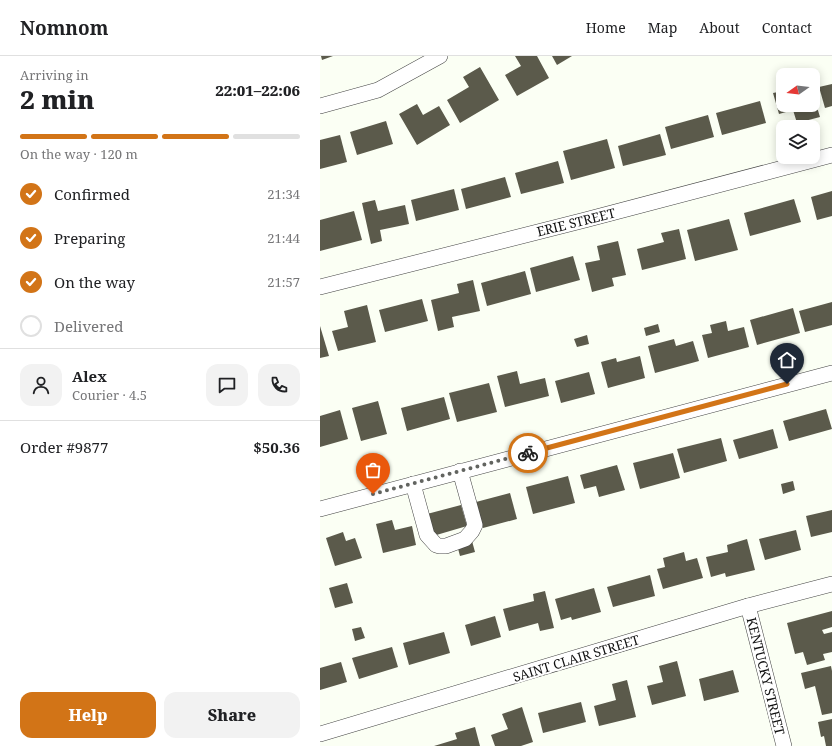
<!DOCTYPE html>
<html lang="en">
<head>
<meta charset="utf-8">
<style>
  body { margin:0; font-family:"Noto Serif",serif; background:#f2f2f2; color:#202124; height:100vh; display:flex; flex-direction:column; font-size:15px; white-space:nowrap }
  * { box-sizing:border-box; margin:0 }
  p { font-size:13px; color:#757577 }
  .icon { flex:none; width:22px; height:22px; fill:none; stroke:currentColor; stroke-width:2; stroke-linecap:round; stroke-linejoin:round }
  .map { position:relative; flex:1; overflow:hidden }
  .side { display:flex; flex-direction:column; background:#fff; width:320px }
  .side>* { flex:none }
  .needle { width:26px; rotate:256deg }
  .controls { position:absolute; left:456px; top:12px; display:grid; gap:8px }
  .controls a { display:grid; place-items:center; width:44px; height:44px; border-radius:8px; background:#fff; box-shadow:0 2px 10px #0003; font-size:20px }
  .pin { position:absolute; display:grid; place-items:center; width:34px; height:34px; color:#fff; margin:-41px -17px; border-radius:50% 50% 50% 0; rotate:-45deg; box-shadow:0 0 4px #0007 }
  .pin .icon { rotate:45deg }
  .courier { position:absolute; display:grid; place-items:center; width:40px; height:40px; margin:-20px; border:3px solid #d27417; border-radius:50%; background:#fff; color:#222; box-shadow:0 1px 5px #0007 }
  .headline em { font-style:normal; font-weight:800 }
  .headline div { display:flex; flex-direction:column-reverse }
  .headline { display:flex; align-items:center; justify-content:space-between; height:68px; padding:0 20px }
  h1 { font-size:26px; font-weight:800; line-height:30px }
  .bar { display:grid; grid-template-columns:repeat(4,1fr); gap:6px 4px; align-content:center; height:48px; padding:0 20px }
  .bar i { height:5px; border-radius:3px; background:#e0e0e0 }
  .bar .selected { background:#d27417 }
  .bar p { grid-column:span 4 }
  .line { display:flex; align-items:center; gap:10px; padding:0 20px; border-top:1px solid #e0e0e0 }
  .line div { flex:1 }
  .round { display:grid; place-items:center; flex:none; width:42px; height:42px; border-radius:12px; background:#f2f2f2 }
  ol { padding:0 20px; list-style:none }
  li { display:flex; align-items:center; gap:12px; height:44px }
  li p { margin-inline-start:auto }
  li .icon { padding:4px; border-radius:50%; background:#d27417; color:#fff; stroke-width:4 }
  li:last-child { color:#757577 }
  li i { width:22px; height:22px; border:2px solid #e0e0e0; border-radius:50% }
  .action { display:flex; gap:8px; margin-top:auto; padding:8px 20px }
  .action a { flex:1; height:46px; border-radius:12px; background:#d27417; color:#fff; font-size:16px; font-weight:800; line-height:46px; text-align:center }
  .action a+a { background:#f2f2f2; color:#202124 }
  header { display:flex; align-items:center; gap:24px; box-sizing:border-box; height:56px; padding:0 20px; background:#fff; border-bottom:1px solid #e0e0e0 }
  header strong { font-size:19px }
  nav { display:flex; gap:22px; margin-inline-start:auto; font-size:14px }
  main { display:flex; flex:1; min-height:0 }
  .map>svg:first-child { display:block }
  .building { fill:#5b5a4b }
  .lines { fill:none; stroke-linecap:round; stroke-linejoin:round }
  .minor-casing { stroke:#434343; stroke-width:16 }
  .minor { stroke:#fff; stroke-width:15 }
  .done { stroke:#626460; stroke-width:4; stroke-dasharray:0 7.2 }
  .route { stroke:#d27417; stroke-width:5 }
  .labels { text-anchor:middle; stroke-width:4; stroke-linejoin:round; paint-order:stroke }
  .street-label { font-size:13px; fill:#101010; stroke:#fff }
</style>
</head>
<body>
<header>
<strong>Nomnom</strong>
<nav><a>Home</a><a>Map</a><a>About</a><a>Contact</a></nav>
</header>
<main>
<section class="side">
<div class="headline"><div><h1>2 min</h1><p>Arriving in</p></div><em>22:01–22:06</em></div>
<div class="bar"><i class="selected"></i><i class="selected"></i><i class="selected"></i><i></i><p>On the way · 120 m</p></div>
<ol>
<li><svg class="icon" aria-label="check" viewBox="0 0 24 24"><path d="M5 12l5 5 9-10"/></svg>Confirmed<p>21:34</p></li>
<li><svg class="icon" aria-label="check" viewBox="0 0 24 24"><path d="M5 12l5 5 9-10"/></svg>Preparing<p>21:44</p></li>
<li><svg class="icon" aria-label="check" viewBox="0 0 24 24"><path d="M5 12l5 5 9-10"/></svg>On the way<p>21:57</p></li>
<li><i></i>Delivered</li>
</ol>
<div class="line" style="height:72px"><a class="round"><svg class="icon" aria-label="person" viewBox="0 0 24 24"><circle cx="12" cy="8" r="4"/><path d="M4 21q1-7 8-7t8 7"/></svg></a><div><b>Alex</b><p>Courier · 4.5</p></div><a class="round"><svg class="icon" aria-label="chat" viewBox="0 0 24 24"><path d="M4 5h16v11H9l-5 4z"/></svg></a><a class="round"><svg class="icon" aria-label="phone" viewBox="0 0 24 24"><path d="M5 4h4l2 5-3 2q2 4 5 5l2-3 5 2v4C11 20 4 13 5 4z"/></svg></a></div>
<div class="line" style="height:52px"><div>Order #9877</div><b>$50.36</b></div>
<div class="action"><a>Help</a><a>Share</a></div>
</section>
<div class="map">
<svg width="512" height="690" viewBox="0 0 512 690">
  <rect width="100%" height="100%" fill="#fbfff4"/>
  <g class="building">
    <path d="M1,0H13L2,4Z"/>
    <path d="M195,0H217L229,22L197,40L185,19L201,10Z"/>
    <path d="M232,0H252L237,9Z"/>
    <path d="M160,11L179,44L140,67L127,44L149,31L143,21Z"/>
    <path d="M512,28V50L505,52L499,31Z"/>
    <path d="M463,35V49H493V38L500,61L477,67L473,54L459,58L453,37Z"/>
    <path d="M440,45L446,67L402,79L396,57Z"/>
    <path d="M97,48L103,59L119,50L130,69L97,89L79,58Z"/>
    <path d="M388,59L394,81L351,93L345,71Z"/>
    <path d="M66,65L73,88L37,99L30,76Z"/>
    <path d="M340,78L346,99L303,110L298,90Z"/>
    <path d="M20,79L27,106L0,113V84Z"/>
    <path d="M287,83L295,112L251,124L243,95Z"/>
    <path d="M238,105L244,127L201,138L195,117Z"/>
    <path d="M185,121L191,141L146,153L141,133Z"/>
    <path d="M134,133L139,154L96,165L91,144Z"/>
    <path d="M512,135V160L497,164L491,141Z"/>
    <path d="M474,143L481,166L430,180L424,157Z"/>
    <path d="M55,144L58,155L85,149L89,168L60,174L62,185L51,188L42,147Z"/>
    <path d="M34,155L42,184L0,195V164Z"/>
    <path d="M409,163L418,194L375,205L367,174Z"/>
    <path d="M359,173L366,203L322,214L317,193L344,186L341,177Z"/>
    <path d="M298,185L306,219L292,222L294,230L272,236L265,207L280,204L277,190Z"/>
    <path d="M253,200L260,224L216,236L210,212Z"/>
    <path d="M205,215L211,238L167,250L161,227Z"/>
    <path d="M153,224L160,255L132,261L134,271L118,275L111,244L139,237L137,228Z"/>
    <path d="M102,243L108,265L65,276L59,254Z"/>
    <path d="M512,246V269L485,276L479,255Z"/>
    <path d="M47,249L56,286L18,295L12,275L28,271L24,255Z"/>
    <path d="M473,252L480,277L437,289L430,264Z"/>
    <path d="M406,265L408,275L424,271L429,291L388,302L382,279L392,277L390,269Z"/>
    <path d="M338,268L340,276L326,280L324,272Z"/>
    <path d="M0,270L9,300L0,302Z"/>
    <path d="M267,279L269,288L257,291L254,283Z"/>
    <path d="M354,283L356,290L373,285L379,305L335,317L328,290Z"/>
    <path d="M320,300L325,322L288,332L281,306L296,302L297,306Z"/>
    <path d="M197,315L200,328L225,322L229,340L185,351L177,320Z"/>
    <path d="M269,316L275,338L241,347L235,325Z"/>
    <path d="M169,327L177,356L137,366L129,337Z"/>
    <path d="M124,341L130,363L87,375L81,352Z"/>
    <path d="M58,345L67,378L41,385L32,352Z"/>
    <path d="M506,353L512,373L469,385L463,365Z"/>
    <path d="M20,354L28,383L0,391V360Z"/>
    <path d="M453,373L458,392L419,403L413,384Z"/>
    <path d="M401,382L407,405L364,417L357,393Z"/>
    <path d="M353,397L360,422L320,433L313,407Z"/>
    <path d="M297,409L305,434L279,441L276,430L264,433L260,419Z"/>
    <path d="M248,420L255,447L213,458L206,431Z"/>
    <path d="M473,425L475,434L463,438L461,428Z"/>
    <path d="M190,437L197,463L163,472L156,446Z"/>
    <path d="M141,449L147,470L113,480L107,458Z"/>
    <path d="M512,454V476L491,481L486,460Z"/>
    <path d="M72,464L75,474L92,470L96,489L63,497L56,468Z"/>
    <path d="M476,474L481,494L445,504L439,483Z"/>
    <path d="M23,476L26,485L35,482L42,502L15,510L6,482Z"/>
    <path d="M427,483L435,514L406,521L405,517L391,521L386,501L408,496L407,489Z"/>
    <path d="M152,485L155,496L140,500L137,489Z"/>
    <path d="M364,496L366,505L377,502L383,522L343,533L337,513L345,511L343,502Z"/>
    <path d="M330,519L335,540L293,551L287,531Z"/>
    <path d="M27,527L33,547L15,552L9,532Z"/>
    <path d="M274,532L281,556L252,564L251,561L241,564L235,543Z"/>
    <path d="M225,535L234,572L220,575L218,567L189,575L183,553L214,545L213,538Z"/>
    <path d="M512,555V571L502,574L504,578L512,576V596L503,598L505,604L487,609L483,596L475,598L467,567Z"/>
    <path d="M175,560L181,581L151,590L145,569Z"/>
    <path d="M41,571L45,582L35,585L32,573Z"/>
    <path d="M124,576L130,597L89,609L83,587Z"/>
    <path d="M72,591L78,611L39,623L32,602Z"/>
    <path d="M357,605L366,640L332,649L327,630L343,626L339,610Z"/>
    <path d="M21,606L27,626L0,634V612Z"/>
    <path d="M511,610L512,615V657L502,659L495,630L485,633L481,617Z"/>
    <path d="M413,614L419,636L384,645L379,623Z"/>
    <path d="M307,624L316,661L279,670L274,650L296,644L292,628Z"/>
    <path d="M261,646L266,666L223,677L218,657Z"/>
    <path d="M202,651L213,686L201,690H175L171,679L188,673L182,658Z"/>
    <path d="M512,663V690H506L504,680L501,681L498,666Z"/>
    <path d="M155,671L160,690H114L137,683L135,677Z"/>
  </g>
  <g class="lines">
    <defs>
      <g id="minor">
        <path d="M0,50L58,34L120,0"/>
        <path d="M0,231L265,164L512,99"/>
        <path d="M93,428L107,479L116,489L119,490H126L145,483L152,475L155,469L140,415"/>
        <path d="M0,453L512,317"/>
        <path d="M428,550L464,690"/>
        <path d="M0,678L428,550L512,528"/>
      </g>
    </defs>
    <use href="#minor" class="minor-casing"/>
    <use href="#minor" class="minor"/>
  </g>
  <g class="lines">
    <path class="done" d="M53,438L208,397"/>
    <path class="route" d="M208,397L467,328"/>
  </g>
  <g class="labels">
    <g class="street-label">
      <text transform="translate(256 166) rotate(-14)" y="5">ERIE STREET</text>
      <text transform="translate(256 602) rotate(-17)" y="5">SAINT CLAIR STREET</text>
      <text transform="translate(446 620) rotate(76)" y="5">KENTUCKY STREET</text>
    </g>
  </g>
</svg>
<div class="controls">
<a><svg class="needle" viewBox="-14 -14 28 28"><path d="M0-13l5 13h-10z" fill="#e53935"/><path d="M0 13l5-13h-10z" fill="#757577"/></svg></a>
<a><svg class="icon" aria-label="layers" viewBox="0 0 24 24"><path d="M12 4l9 5-9 5-9-5zM3 14l9 5 9-5"/></svg></a>
</div>
<div class="pin" style="left:53px;top:438px;background:#ea580c"><svg class="icon" aria-label="bag" viewBox="0 0 24 24"><path d="M5 8h14l-1 12H6zM9 8a3 3 0 0 1 6 0"/></svg></div>
<div class="pin" style="left:467px;top:328px;background:#1f2937"><svg class="icon" aria-label="home" viewBox="0 0 24 24"><path d="M3 11l9-7 9 7M6 9v11h12V9"/></svg></div>
<div class="courier" style="left:208px;top:397px"><svg class="icon" aria-label="bike" viewBox="0 0 24 24"><circle cx="6" cy="16" r="4"/><circle cx="18" cy="16" r="4"/><path d="M6 16l4-8h5l3 8M10 8l3 8H6M13 5h3"/></svg></div>
</div>
</main>
</body>
</html>
